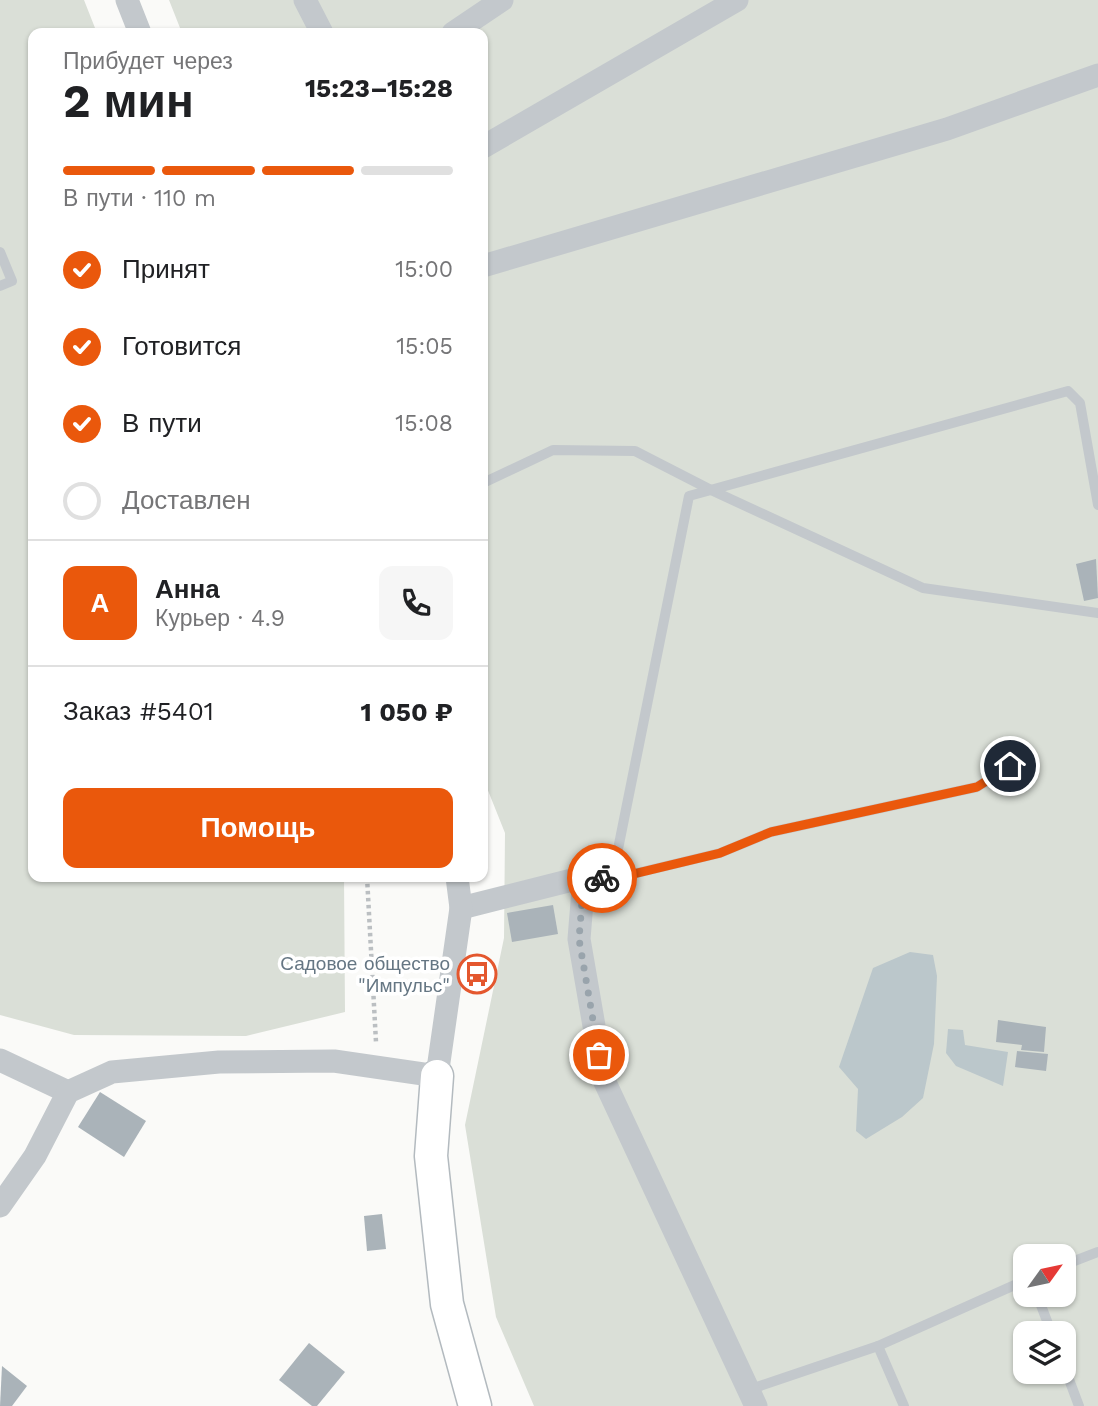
<!DOCTYPE html>
<html lang="ru">
<head>
<meta charset="utf-8">
<style>
  body { margin:0; font-family:"Work Sans",sans-serif; background:#f6f6f6; color:#202124; height:100vh; display:flex; flex-direction:column; font-size:26px; white-space:nowrap }
  * { box-sizing:border-box; margin:0 }
  p { font-size:23px; color:#757577 }
  .icon { flex:none; width:38px; height:38px; fill:none; stroke:currentColor; stroke-width:2; stroke-linecap:round; stroke-linejoin:round }
  .map { position:relative; flex:1; overflow:hidden }
  .details { position:absolute; left:28px; top:28px; width:460px; height:854px; display:flex; flex-direction:column; background:#fff; border-radius:14px; box-shadow:0 2px 5px #0004 }
  .details>* { flex:none }
  .needle { width:46px; rotate:57deg }
  .controls { position:absolute; left:1013px; top:1244px; display:grid; gap:14px }
  .controls a { display:grid; place-items:center; width:63px; height:63px; border-radius:14px; background:#fff; box-shadow:0 2px 5px #0004; font-size:35px }
  .pin { position:absolute; display:grid; place-items:center; width:60px; height:60px; color:#fff; margin:-30px; border:4px solid #fff; border-radius:50%; box-shadow:0 2px 7px #0007 }
  .courier { position:absolute; display:grid; place-items:center; width:70px; height:70px; margin:-35px; border:5px solid #ea580c; border-radius:50%; background:#fff; color:#222; box-shadow:0 2px 9px #0007 }
  .overview em { font-style:normal; font-weight:700 }
  .overview div { display:flex; flex-direction:column-reverse }
  .overview { display:flex; align-items:center; justify-content:space-between; height:119px; padding:0 35px }
  h1 { font-size:46px; font-weight:700; line-height:52px }
  .bar { display:grid; grid-template-columns:repeat(4,1fr); gap:10px 7px; align-content:center; height:84px; padding:0 35px }
  .bar i { height:9px; border-radius:5px; background:#e0e0e0 }
  .bar .on { background:#ea580c }
  .bar p { grid-column:span 4 }
  .line { display:flex; align-items:center; gap:18px; padding:0 35px; border-top:2px solid #e0e0e0 }
  .line div { flex:1 }
  .round { display:grid; place-items:center; flex:none; width:74px; height:74px; border-radius:14px; background:#f6f6f6 }
  ol { padding:0 35px; list-style:none }
  li { display:flex; align-items:center; gap:21px; height:77px }
  li p { margin-inline-start:auto }
  li .icon { padding:7px; border-radius:50%; background:#ea580c; color:#fff; stroke-width:4 }
  li:last-child { color:#757577 }
  li i { width:38px; height:38px; border:4px solid #e0e0e0; border-radius:50% }
  .action { display:flex; gap:14px; margin-top:auto; padding:14px 35px }
  .action a { flex:1; height:80px; border-radius:14px; background:#ea580c; color:#fff; font-size:28px; font-weight:700; line-height:80px; text-align:center }
  .map>svg:first-child { display:block }
  .green { fill:#dadfd7; fill-rule:evenodd }
  .water { fill:#bbc7cb }
  .building { fill:#aab3b9 }
  .lines { fill:none; stroke-linecap:round; stroke-linejoin:round }
  .secondary-casing { stroke:#b3babf; stroke-width:35 }
  .path { stroke:#bbbfc2; stroke-width:4.5; stroke-dasharray:3.5 3.5; stroke-linecap:butt }
  .lane { stroke:#c3c8cc; stroke-width:10 }
  .street { stroke:#c3c8cc; stroke-width:23 }
  .secondary { stroke:#fff; stroke-width:32 }
  .done { stroke:#99a4ac; stroke-width:7; stroke-dasharray:0 12.6 }
  .route { stroke:#ea580c; stroke-width:9 }
  .labels { text-anchor:middle; stroke-width:7; stroke-linejoin:round; paint-order:stroke }
  .poi-label { font-size:19px; fill:#657683; stroke:#fff; text-anchor:end }
</style>
</head>
<body>
<div class="map">
<svg width="1098" height="1406" viewBox="0 0 1098 1406">
  <rect width="100%" height="100%" fill="#fafaf8"/>
  <g class="green">
    <path d="M0,0H84L97,33H33V877H344L345,1012L246,1036L74,1035L0,1015Z"/>
    <path d="M169,0H1098V1406H534L496,1317L465,1125L504,938L505,833L483,778V33H182ZM1026,1256H1064V1295H1026ZM1026,1334H1064V1372H1026Z"/>
  </g>
  <g class="water">
    <path d="M910,952L933,955L937,976L934,1044L923,1098L902,1117L866,1139L856,1131L858,1089L839,1067L873,968Z"/>
    <path d="M948,1029L963,1030L965,1045L1008,1052L1003,1086L956,1066L946,1053Z"/>
  </g>
  <g class="building">
    <path d="M1096,559L1098,598L1084,601L1076,564Z"/>
    <path d="M553,905L558,934L512,942L507,913Z"/>
    <path d="M998,1020L1046,1027L1044,1052L1021,1050L1022,1045L996,1042Z"/>
    <path d="M1017,1051L1048,1054L1046,1071L1015,1067Z"/>
    <path d="M100,1092L146,1121L124,1157L78,1127Z"/>
    <path d="M382,1214L386,1249L367,1251L364,1216Z"/>
    <path d="M309,1343L345,1372L317,1406H312L279,1380Z"/>
    <path d="M2,1366L27,1386L12,1406H0Z"/>
  </g>
  <g class="lines">
    <defs>
      <path id="secondary" d="M437,1076L431,1156L447,1304L475,1406"/>
    </defs>
    <use href="#secondary" class="secondary-casing"/>
    <path class="path" d="M367,877L376,1042"/>
    <g class="lane">
      <path d="M0,252L12,281L0,286"/>
      <path d="M483,483L553,450L635,451L711,490L923,588L1098,613"/>
      <path d="M1026,756L977,787L771,832L720,853L612,879L689,496L1068,391L1080,403L1098,505"/>
      <path d="M1064,1265L1098,1252"/>
      <path d="M1037,1295L1052,1334"/>
      <path d="M878,1346L904,1406"/>
      <path d="M1064,1366L1079,1406"/>
      <path d="M751,1389L878,1346L1026,1280"/>
    </g>
    <g class="street">
      <path d="M127,0L140,33"/>
      <path d="M305,0L322,33"/>
      <path d="M453,33L502,0"/>
      <path d="M483,147L737,0"/>
      <path d="M483,266L947,129L1098,75"/>
      <path d="M584,877L579,939L603,1078L756,1406"/>
      <path d="M461,908L584,877L612,879"/>
      <path d="M0,1060L68,1092"/>
      <path d="M0,1206L35,1156L68,1092L112,1072L219,1062L334,1061L437,1076L461,908L457,877"/>
    </g>
    <use href="#secondary" class="secondary"/>
  </g>
  <g class="lines">
    <path class="done" d="M599,1055L579,939L584,877L602,878"/>
    <path class="route" d="M602,878L612,879L720,853L771,832L977,787L1010,766"/>
  </g>
  <defs>
    <symbol id="bus-ring" viewBox="-11 -11 22 22"><circle r="9.5" fill="#fff" stroke="#e4572e" stroke-width="1.5"/><path d="M-5-6H5V4H4V6H2V4H-2V6H-4V4H-5ZM-3.5-4V0h7V-4ZM-3.5 1.2v1.5H-2V1.2ZM2 1.2v1.5H3.5V1.2Z" fill="#e4572e"/></symbol>
  </defs>
  <g fill-rule="evenodd">
    <use href="#bus-ring" x="455" y="952" width="44" height="44"/>
  </g>
  <g class="labels">
    <g class="poi-label">
      <text x="450" y="970">Садовое общество<tspan x="450" dy="22">"Импульс"</tspan></text>
    </g>
  </g>
</svg>
<div class="controls">
<a><svg class="needle" viewBox="-14 -14 28 28"><path d="M0-13l5 13h-10z" fill="#e53935"/><path d="M0 13l5-13h-10z" fill="#757577"/></svg></a>
<a><svg class="icon" aria-label="layers" viewBox="0 0 24 24"><path d="M12 4l9 5-9 5-9-5zM3 14l9 5 9-5"/></svg></a>
</div>
<div class="pin" style="left:599px;top:1055px;background:#ea580c"><svg class="icon" aria-label="bag" viewBox="0 0 24 24"><path d="M5 8h14l-1 12H6zM9 8a3 3 0 0 1 6 0"/></svg></div>
<div class="pin" style="left:1010px;top:766px;background:#1f2937"><svg class="icon" aria-label="home" viewBox="0 0 24 24"><path d="M3 11l9-7 9 7M6 9v11h12V9"/></svg></div>
<div class="courier" style="left:602px;top:878px"><svg class="icon" aria-label="bike" viewBox="0 0 24 24"><circle cx="6" cy="16" r="4"/><circle cx="18" cy="16" r="4"/><path d="M6 16l4-8h5l3 8M10 8l3 8H6M13 5h3"/></svg></div>
<section class="details">
<div class="overview"><div><h1>2 мин</h1><p>Прибудет через</p></div><em>15:23–15:28</em></div>
<div class="bar"><i class="on"></i><i class="on"></i><i class="on"></i><i></i><p>В пути · 110 m</p></div>
<ol>
<li><svg class="icon" aria-label="check" viewBox="0 0 24 24"><path d="M5 12l5 5 9-10"/></svg>Принят<p>15:00</p></li>
<li><svg class="icon" aria-label="check" viewBox="0 0 24 24"><path d="M5 12l5 5 9-10"/></svg>Готовится<p>15:05</p></li>
<li><svg class="icon" aria-label="check" viewBox="0 0 24 24"><path d="M5 12l5 5 9-10"/></svg>В пути<p>15:08</p></li>
<li><i></i>Доставлен</li>
</ol>
<div class="line" style="height:126px"><b class="round" style="background:#ea580c;color:#fff">А</b><div><b>Анна</b><p>Курьер · 4.9</p></div><a class="round"><svg class="icon" aria-label="phone" viewBox="0 0 24 24"><path d="M5 4h4l2 5-3 2q2 4 5 5l2-3 5 2v4C11 20 4 13 5 4z"/></svg></a></div>
<div class="line" style="height:91px"><div>Заказ #5401</div><b>1 050 ₽</b></div>
<div class="action"><a>Помощь</a></div>
</section>
</div>
</body>
</html>
